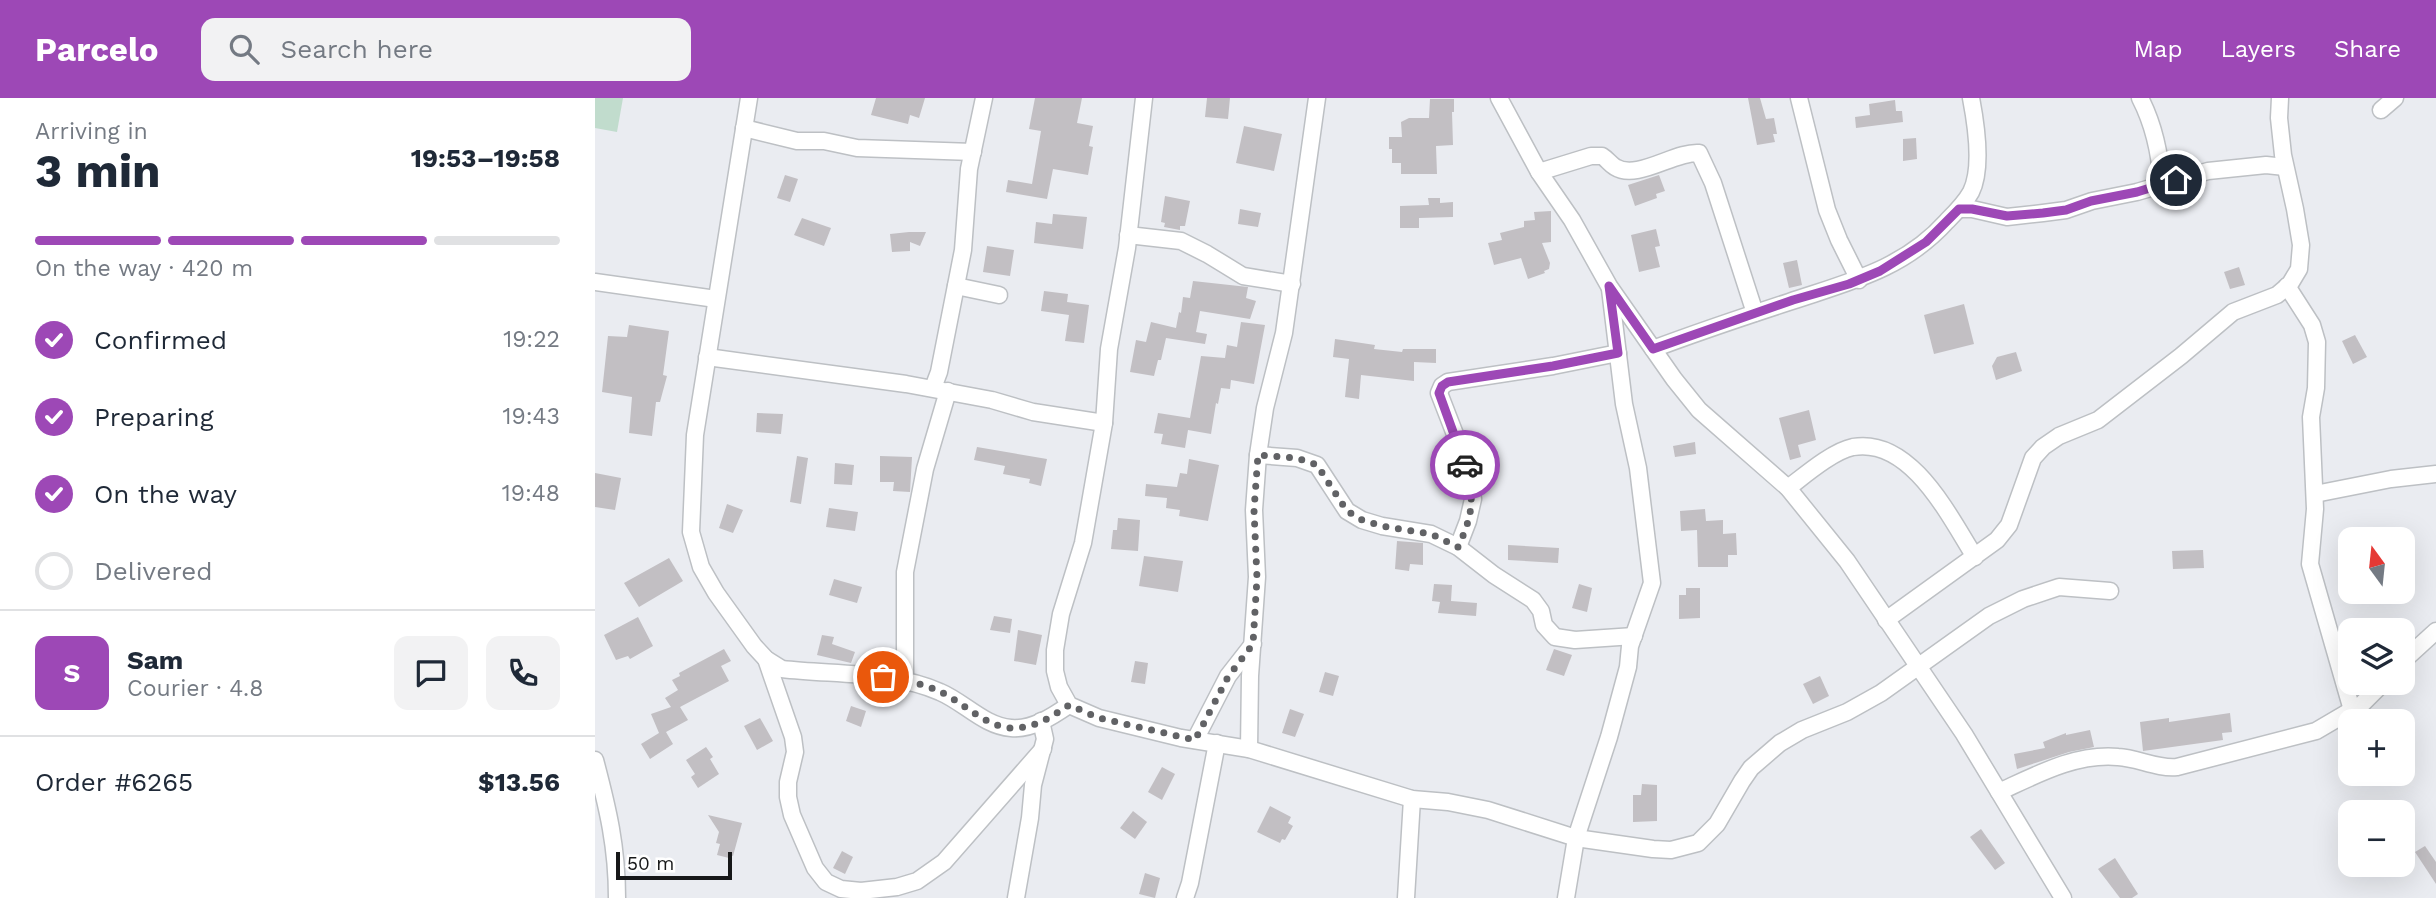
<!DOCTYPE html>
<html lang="en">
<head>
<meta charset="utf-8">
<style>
  body { margin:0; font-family:"Work Sans",sans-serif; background:#f2f2f3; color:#1f2937; height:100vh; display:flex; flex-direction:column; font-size:26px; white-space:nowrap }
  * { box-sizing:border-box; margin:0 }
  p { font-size:23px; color:#747a83 }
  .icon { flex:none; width:38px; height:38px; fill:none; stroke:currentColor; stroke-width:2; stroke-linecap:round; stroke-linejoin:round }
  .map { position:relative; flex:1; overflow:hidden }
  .side { display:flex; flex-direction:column; background:#fff; width:595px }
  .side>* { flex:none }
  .needle { width:46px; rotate:345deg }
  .fabs { position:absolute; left:1743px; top:429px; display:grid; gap:14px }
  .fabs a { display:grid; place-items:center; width:77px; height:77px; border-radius:14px; background:#fff; box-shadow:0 7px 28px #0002; font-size:35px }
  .scale { position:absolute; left:21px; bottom:18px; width:116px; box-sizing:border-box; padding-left:7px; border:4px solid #171819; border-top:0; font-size:19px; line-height:24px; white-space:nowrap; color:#171819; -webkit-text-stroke:5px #fff; paint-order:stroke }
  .pin { position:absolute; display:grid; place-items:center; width:60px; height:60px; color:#fff; margin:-30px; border:4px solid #fff; border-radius:50%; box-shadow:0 2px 7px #0007 }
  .courier { position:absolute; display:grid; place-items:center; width:70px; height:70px; margin:-35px; border:5px solid #9d48b6; border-radius:50%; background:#fff; color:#222; box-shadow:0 2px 9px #0007 }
  .headline em { font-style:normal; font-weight:700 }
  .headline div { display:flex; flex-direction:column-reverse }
  .headline { display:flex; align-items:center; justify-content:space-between; height:119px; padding:0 35px }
  h1 { font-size:46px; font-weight:700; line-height:52px }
  .bar { display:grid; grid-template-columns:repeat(4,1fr); gap:10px 7px; align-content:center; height:84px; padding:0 35px }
  .bar i { height:9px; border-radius:5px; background:#e0e1e3 }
  .bar .selected { background:#9d48b6 }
  .bar p { grid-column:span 4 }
  .line { display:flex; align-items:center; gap:18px; padding:0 35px; border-top:2px solid #e0e1e3 }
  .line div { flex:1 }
  .round { display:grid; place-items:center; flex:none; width:74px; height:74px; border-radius:14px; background:#f2f2f3 }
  ol { padding:0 35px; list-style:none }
  li { display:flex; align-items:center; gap:21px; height:77px }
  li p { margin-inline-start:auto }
  li .icon { padding:7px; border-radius:50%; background:#9d48b6; color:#fff; stroke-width:4 }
  li:last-child { color:#747a83 }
  li i { width:38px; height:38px; border:4px solid #e0e1e3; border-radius:50% }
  header { display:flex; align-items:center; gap:42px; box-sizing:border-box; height:98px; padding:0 35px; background:#9d48b6; color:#fff }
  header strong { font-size:33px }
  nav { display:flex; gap:38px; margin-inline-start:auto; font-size:24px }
  .search { width:490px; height:63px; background:#f2f2f3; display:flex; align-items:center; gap:18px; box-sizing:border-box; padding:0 24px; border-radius:14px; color:#747a83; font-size:26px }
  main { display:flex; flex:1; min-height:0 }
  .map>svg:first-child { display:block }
  .green { fill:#c1dccd }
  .building { fill:#c2bfc3 }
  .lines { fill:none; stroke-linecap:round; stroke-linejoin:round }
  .minor-casing { stroke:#bdc0c4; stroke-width:19 }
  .minor { stroke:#fff; stroke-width:16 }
  .done { stroke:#616265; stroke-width:7; stroke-dasharray:0 12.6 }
  .route { stroke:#9d48b6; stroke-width:9 }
</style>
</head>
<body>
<header>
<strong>Parcelo</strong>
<div class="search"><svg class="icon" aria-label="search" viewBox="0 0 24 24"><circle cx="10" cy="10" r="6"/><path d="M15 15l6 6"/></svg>Search here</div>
<nav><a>Map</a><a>Layers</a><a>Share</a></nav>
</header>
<main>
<section class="side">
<div class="headline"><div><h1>3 min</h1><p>Arriving in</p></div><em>19:53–19:58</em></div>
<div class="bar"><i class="selected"></i><i class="selected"></i><i class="selected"></i><i></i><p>On the way · 420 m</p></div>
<ol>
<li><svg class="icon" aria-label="check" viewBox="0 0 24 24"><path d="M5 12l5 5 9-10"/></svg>Confirmed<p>19:22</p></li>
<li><svg class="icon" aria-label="check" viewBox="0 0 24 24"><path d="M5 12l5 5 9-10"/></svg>Preparing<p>19:43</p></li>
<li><svg class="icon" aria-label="check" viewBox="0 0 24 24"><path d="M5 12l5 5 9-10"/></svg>On the way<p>19:48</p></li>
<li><i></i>Delivered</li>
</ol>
<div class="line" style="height:126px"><b class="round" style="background:#9d48b6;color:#fff">S</b><div><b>Sam</b><p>Courier · 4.8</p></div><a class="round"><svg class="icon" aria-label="chat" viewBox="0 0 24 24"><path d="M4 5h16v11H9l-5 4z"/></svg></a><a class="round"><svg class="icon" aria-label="phone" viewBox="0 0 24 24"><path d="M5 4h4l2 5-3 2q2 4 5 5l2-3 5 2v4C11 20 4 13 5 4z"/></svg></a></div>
<div class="line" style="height:91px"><div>Order #6265</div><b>$13.56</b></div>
</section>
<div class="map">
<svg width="1841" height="800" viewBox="0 0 1841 800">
  <rect width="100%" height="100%" fill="#eaecf1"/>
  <path class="green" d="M0,0H28L22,34L0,30Z"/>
  <g class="building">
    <path d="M281,0H330L324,20L315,17L313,26L276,17Z"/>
    <path d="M440,0H487L482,25L498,28L494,48L498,49L493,77L458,71L452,101L411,94L413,82L437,86L446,33L434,31Z"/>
    <path d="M612,0H635L633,21L610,19Z"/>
    <path d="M1153,0H1165L1171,21L1179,20L1182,36H1178L1180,44L1162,47Z"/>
    <path d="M835,1H859V14H857L858,47L841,48L842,76H806V65H797V51H794V39H807L806,24L814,20H834Z"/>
    <path d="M1300,2L1301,13H1307L1308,24L1261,30L1260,19L1275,17L1274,6Z"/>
    <path d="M649,28L687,36L679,73L641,65Z"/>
    <path d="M1321,40L1322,61L1308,63V41Z"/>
    <path d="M190,77L203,81L195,104L182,100Z"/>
    <path d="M1064,77L1070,93L1061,96L1062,100L1040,108L1033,87Z"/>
    <path d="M570,98L595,103L590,128H585V132L569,129L570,125L566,124Z"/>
    <path d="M833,100H845V105L858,104V119L824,120V130H805V108L834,107Z"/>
    <path d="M645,111L666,115L663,129L643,126Z"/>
    <path d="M956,113V144L947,145L955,165L954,171L949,173L950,175L933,181L926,160L899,167L893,145L907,142L905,135L929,129V123L940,122L939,114Z"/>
    <path d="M458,116L492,119L488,151L439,145L441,124L457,126Z"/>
    <path d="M207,120L236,130L229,148L199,137Z"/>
    <path d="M1061,131L1065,148L1060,149L1065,169L1044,174L1036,137Z"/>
    <path d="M314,134H331L325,148L315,144V153L297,154L295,136Z"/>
    <path d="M392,148L419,152L415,178L388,174Z"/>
    <path d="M1202,162L1207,187L1194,190L1188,165Z"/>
    <path d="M1644,169L1650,187L1635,191L1629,174Z"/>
    <path d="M598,183L653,189L651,200L661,203L655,221L605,213L601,234L612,236L610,246L571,240L566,262H563L559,278L535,274L541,242L551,244L556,224L581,230L584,214L586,215L588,199L595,200Z"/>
    <path d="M449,193L473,196L472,204L494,207L489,245L470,243L474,217L446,213Z"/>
    <path d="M1369,206L1379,246L1339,256L1329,217Z"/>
    <path d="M646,224L670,227L659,286L636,282L635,291L626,290L623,306L621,305L616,336L593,332L590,350L566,346L568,336L559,335L563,315L595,320L606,258L630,260L632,247L642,249Z"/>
    <path d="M34,227L74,233L68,277L72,278L65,304H61L57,338L34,335L37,299L7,294L13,238L32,239Z"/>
    <path d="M1760,237L1772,259L1758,266L1747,243Z"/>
    <path d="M740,241L780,247L779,251L807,254L808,251H841V265L819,264V283L766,277L764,301L750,299L754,261L738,259Z"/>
    <path d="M1421,254L1427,273L1401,282L1397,268L1402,259Z"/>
    <path d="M1214,312L1221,342L1203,347L1206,359L1195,362L1184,320Z"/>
    <path d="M162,315L188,316L186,336L161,334Z"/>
    <path d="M1100,344L1101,356L1080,359L1078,348Z"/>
    <path d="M382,349L452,361L446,388L434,385L435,381L408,376L410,368L379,362Z"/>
    <path d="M202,358L213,360L206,406L195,404Z"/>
    <path d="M285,358L317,359L315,394L298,393L299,384H285Z"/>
    <path d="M594,361L624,367L613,423L584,418L585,412L571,410L572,400L550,398L551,386L582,389L585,375L592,376Z"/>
    <path d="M240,365L259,367L257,387L239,386Z"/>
    <path d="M0,375L26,380L20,412L0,409Z"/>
    <path d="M132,406L148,412L138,435L124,430Z"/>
    <path d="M234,410L263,414L260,433L231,429Z"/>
    <path d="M1110,411L1111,423L1128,422V436L1141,435L1142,457H1133V469H1103L1102,432L1086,433L1085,413Z"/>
    <path d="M523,420L545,422L543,453L516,451L518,432H522Z"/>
    <path d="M802,443L828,445V467L815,466L814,473L800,471Z"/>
    <path d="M913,447L964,450L963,465L913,462Z"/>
    <path d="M1608,452L1609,470L1578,471L1577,453Z"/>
    <path d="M549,458L588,463L583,494L544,488Z"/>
    <path d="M74,460L88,483L44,509L29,485Z"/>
    <path d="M239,481L267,489L262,505L234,497Z"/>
    <path d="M839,486L857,487L856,503L882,505L881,518L843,515L845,504L837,503Z"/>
    <path d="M984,486L997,490L992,514L977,510Z"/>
    <path d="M1091,490H1105V520L1084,521V497H1091Z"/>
    <path d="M399,518L417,521L415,535L395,532Z"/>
    <path d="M43,519L58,548L35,561L33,558L21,562L9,537Z"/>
    <path d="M423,532L447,537L441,567L419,563Z"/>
    <path d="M227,537L239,539L237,546L260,554L256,565L222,557Z"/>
    <path d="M129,551L136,563L126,568L134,583L85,609L93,622L71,634L78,646L55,661L46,646L64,635L56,616L76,609L70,600L83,592L77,582L85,578L84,575Z"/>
    <path d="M959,551L977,557L969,578L951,572Z"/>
    <path d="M540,563L553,565L550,586L536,584Z"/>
    <path d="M730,574L744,578L738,598L724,594Z"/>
    <path d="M1225,578L1234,598L1218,606L1208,586Z"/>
    <path d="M256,608L271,613L266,629L251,623Z"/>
    <path d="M695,611L709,616L700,639L687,635Z"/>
    <path d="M1635,615L1637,634L1627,635L1628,642L1548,653L1545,624L1574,620V624Z"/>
    <path d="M165,620L178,643L162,652L149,628Z"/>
    <path d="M1495,632L1499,649L1474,654L1422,671L1419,656L1450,650L1448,644L1471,635V637Z"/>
    <path d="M111,649L118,659L115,661L124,676L103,690L96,679L100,676L91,662Z"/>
    <path d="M567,669L580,676L567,702L553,694Z"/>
    <path d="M1047,686L1062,687V723L1038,724V697H1046Z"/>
    <path d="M675,708L696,719L693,725L698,728L690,742L687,741L685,745L662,734Z"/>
    <path d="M538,713L552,724L540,741L525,730Z"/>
    <path d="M113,717L147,725L138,758L135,757L134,760L122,757L125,746L121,745L124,734Z"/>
    <path d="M1386,731L1410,765L1400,772L1375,739Z"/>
    <path d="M1830,748L1841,764V786L1820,754Z"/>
    <path d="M247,753L258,759L250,776L238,770Z"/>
    <path d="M1520,760L1543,796L1537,800H1525L1503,771Z"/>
    <path d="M550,775L565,780L560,800L544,796Z"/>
  </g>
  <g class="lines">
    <defs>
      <g id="minor">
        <path d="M154,0L100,337L96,434L106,469L121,495L159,548L171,561L187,571C238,577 298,573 345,594C369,604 389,628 416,630C437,632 458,618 474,607"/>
        <path d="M549,0L532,150L514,251L509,325L488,445L466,516L460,552V573L464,589L474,607L504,620L586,640L654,651L817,701L853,704L893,712L981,740L1058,751L1076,752L1103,745L1122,726L1147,683L1156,670L1185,645L1207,632L1252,614L1286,595L1394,518L1428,501L1464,489L1515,493"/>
        <path d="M904,0L944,74L977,122L1014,188L1079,281L1104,312L1193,390L1252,463L1369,636L1468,800"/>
        <path d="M1204,0L1232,112L1244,142L1264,182"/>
        <path d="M1545,0C1559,27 1565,55 1567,86"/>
        <path d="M1786,12L1800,0"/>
        <path d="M149,30L202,43H229L262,50L378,54"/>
        <path d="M944,74L996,58H1007C1012,61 1015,66 1020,69C1042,83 1080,53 1104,55L1118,85L1160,215"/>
        <path d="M1364,111H1377L1412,119L1448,115L1471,112L1497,103L1542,94L1613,73L1671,67L1690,69"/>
        <path d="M533,137L586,143L612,156L648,178L697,186"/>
        <path d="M0,184L121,201"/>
        <path d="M361,188L404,197"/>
        <path d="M1692,188L1717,227L1722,244L1721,290L1716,319L1720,411L1715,466L1757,612"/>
        <path d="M1058,251C1103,234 1148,219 1194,204C1253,184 1308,172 1352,123C1361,114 1370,105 1376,94C1388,70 1381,26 1376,0"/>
        <path d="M112,259L311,286L397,302L438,314L509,325"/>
        <path d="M338,290L344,274L368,152L374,71L389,0"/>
        <path d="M663,357L702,360L722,367L752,413L767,422L787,428L836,436L863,449L899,477L938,502L946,513L949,527L960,539L980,542L1039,538"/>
        <path d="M1193,390C1210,377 1238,353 1258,349C1316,339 1354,418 1380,459"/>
        <path d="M1720,396L1796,381L1841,376"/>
        <path d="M863,449L873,423L878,401L863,344L844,295L847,288L853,284L958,268L1023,255"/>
        <path d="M1291,522L1402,442L1414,427L1438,360L1448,349L1464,338L1503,322L1586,258L1638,214L1682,197L1695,186L1704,171L1706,147L1700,111L1688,57L1684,20L1685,0"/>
        <path d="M171,561L198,639L200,654L193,684V699L197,717L220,770L231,784L246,791L266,793L302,789L322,783L349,764L448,651"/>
        <path d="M1808,563L1841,533"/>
        <path d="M310,583V474L330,371L353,293"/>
        <path d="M600,642L633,578L658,546"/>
        <path d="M654,651L655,578L662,479L659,412L663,357L670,310L689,235L722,0"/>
        <path d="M0,662C13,711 22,749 22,800"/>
        <path d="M1404,694C1441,677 1481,655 1523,659C1543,660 1562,671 1582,669L1721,633L1767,606L1789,584"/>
        <path d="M421,800L435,720L438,687L450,641L446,623"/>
        <path d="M590,800L595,785L622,645"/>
        <path d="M811,800L817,701"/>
        <path d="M971,800L981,740L1014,639L1033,569L1035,548L1057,485L1043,370L1029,306L1015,191"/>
      </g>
    </defs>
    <use href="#minor" class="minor-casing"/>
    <use href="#minor" class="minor"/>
  </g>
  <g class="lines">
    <path class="done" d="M288,579C307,581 329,586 346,594C369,605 393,631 419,630C440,630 458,618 474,607L504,620L600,642L633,579L658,546L662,480L659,412L663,357L702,360L722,367L752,413L767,422L787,428L836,436L863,449C878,417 880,400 870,367"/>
    <path class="route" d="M870,367L844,295L847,288L853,284L958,268L1023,255L1014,188L1058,251L1198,202L1254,186L1285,173L1331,144L1364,111H1377L1412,118L1448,115L1471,112L1496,103L1542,94L1581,82"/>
  </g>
</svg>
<div class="fabs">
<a><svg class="needle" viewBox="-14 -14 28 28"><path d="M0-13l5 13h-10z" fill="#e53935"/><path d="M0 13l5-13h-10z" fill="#747a83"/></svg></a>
<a><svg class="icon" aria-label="layers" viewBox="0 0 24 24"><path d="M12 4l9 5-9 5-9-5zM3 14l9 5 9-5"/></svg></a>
<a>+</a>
<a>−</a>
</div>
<div class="scale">50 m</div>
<div class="pin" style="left:288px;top:579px;background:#ea580c"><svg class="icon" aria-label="bag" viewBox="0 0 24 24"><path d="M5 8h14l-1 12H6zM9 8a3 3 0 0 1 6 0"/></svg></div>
<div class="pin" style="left:1581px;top:82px;background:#1f2937"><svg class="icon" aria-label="home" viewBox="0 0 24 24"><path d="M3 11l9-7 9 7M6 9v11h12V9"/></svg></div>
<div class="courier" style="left:870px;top:367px"><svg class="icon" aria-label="car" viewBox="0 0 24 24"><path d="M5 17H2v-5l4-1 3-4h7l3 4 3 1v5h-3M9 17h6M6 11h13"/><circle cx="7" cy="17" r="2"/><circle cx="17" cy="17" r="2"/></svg></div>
</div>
</main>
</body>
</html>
